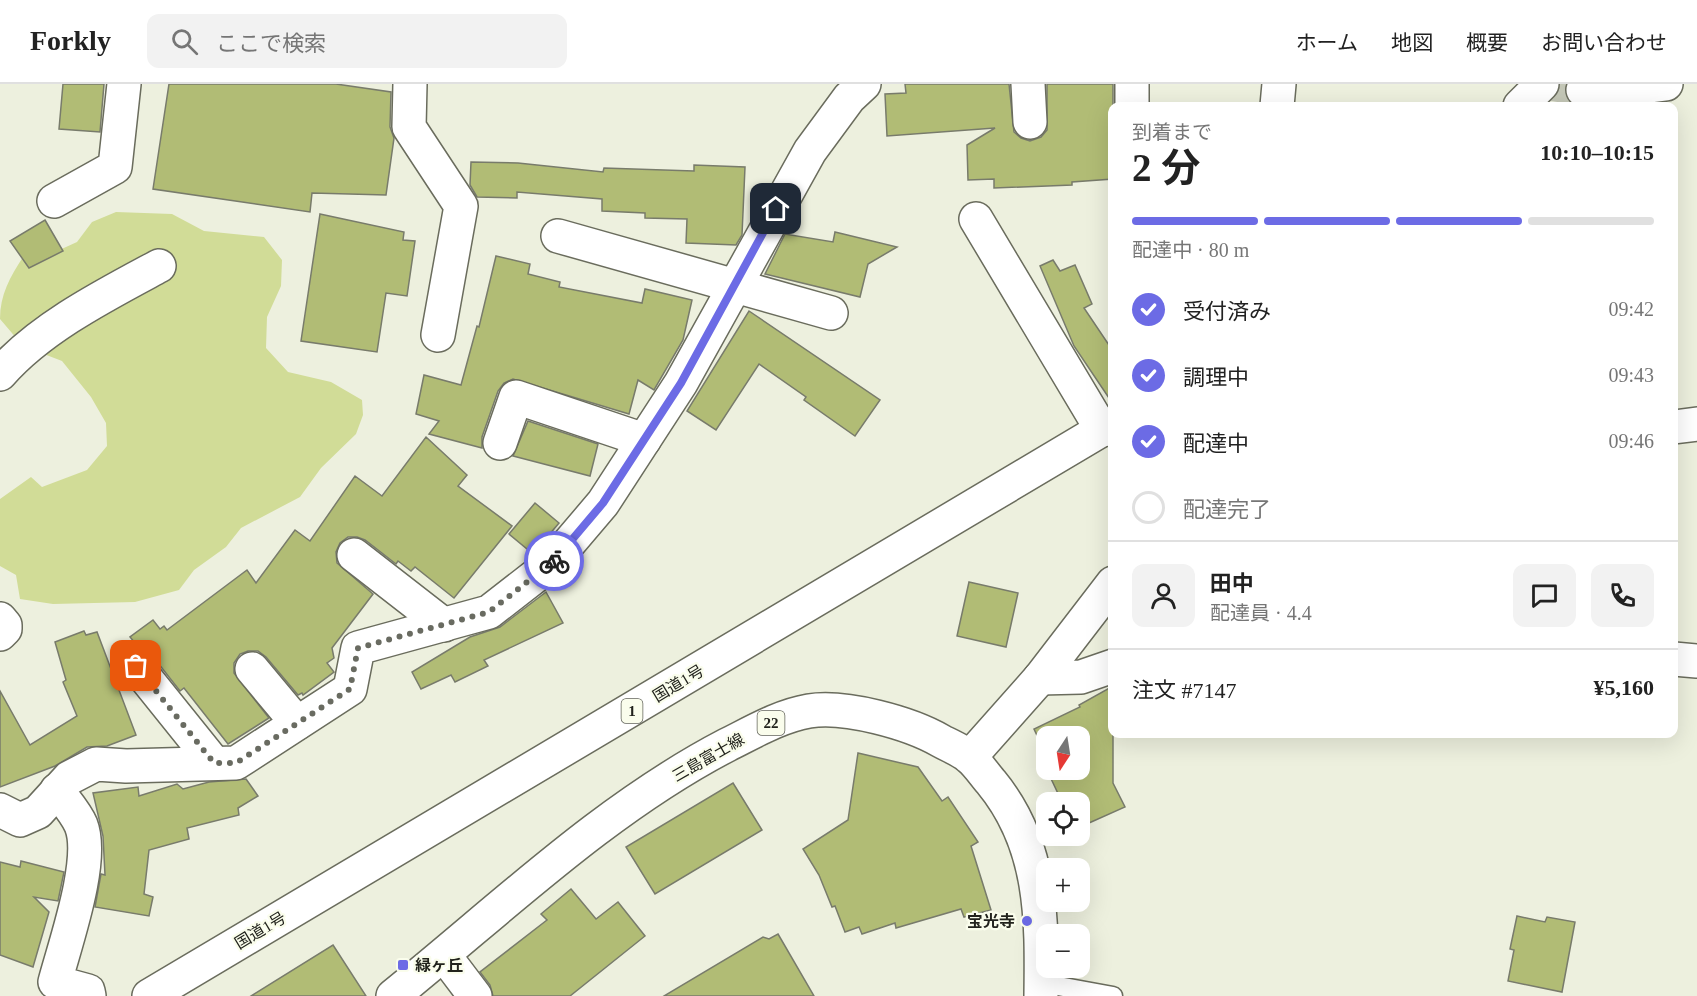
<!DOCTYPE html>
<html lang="ja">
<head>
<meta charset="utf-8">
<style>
  body { margin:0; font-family:"Times New Roman","Noto Sans JP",serif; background:#f2f2f2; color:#222; height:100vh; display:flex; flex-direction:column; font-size:22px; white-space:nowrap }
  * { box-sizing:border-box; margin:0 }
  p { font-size:20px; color:#767676 }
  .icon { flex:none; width:33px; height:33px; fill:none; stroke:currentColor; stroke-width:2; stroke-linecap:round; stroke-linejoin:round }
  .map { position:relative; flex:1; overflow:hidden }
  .drawer { position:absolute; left:1108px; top:18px; width:570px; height:636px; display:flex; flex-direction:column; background:#fff; border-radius:12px; box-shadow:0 6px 24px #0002 }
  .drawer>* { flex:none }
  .needle { width:39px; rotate:192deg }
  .fabs { position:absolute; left:1036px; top:642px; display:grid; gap:12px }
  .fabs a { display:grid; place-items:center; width:54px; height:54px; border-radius:12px; background:#fff; box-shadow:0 6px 24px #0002; font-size:30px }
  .pin { position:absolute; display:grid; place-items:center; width:51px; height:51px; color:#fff; margin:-26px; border-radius:12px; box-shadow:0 3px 9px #0006 }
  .courier { position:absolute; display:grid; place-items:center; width:60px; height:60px; margin:-30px; border:4px solid #6c6be5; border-radius:50%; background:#fff; color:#222; box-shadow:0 2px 8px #0007 }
  .headline em { font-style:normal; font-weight:700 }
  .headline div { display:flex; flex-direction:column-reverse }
  .headline { display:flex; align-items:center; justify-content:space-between; height:102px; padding:0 24px }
  h1 { font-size:39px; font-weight:700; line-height:45px }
  .bar { display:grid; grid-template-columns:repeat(4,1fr); gap:9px 6px; align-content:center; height:72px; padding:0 24px }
  .bar i { height:8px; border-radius:4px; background:#e0e0e0 }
  .bar .on { background:#6c6be5 }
  .bar p { grid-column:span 4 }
  .line { display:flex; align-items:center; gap:15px; padding:0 24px; border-top:2px solid #e0e0e0 }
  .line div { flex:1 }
  .round { display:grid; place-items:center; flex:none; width:63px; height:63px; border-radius:12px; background:#f2f2f2 }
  ol { padding:0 24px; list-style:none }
  li { display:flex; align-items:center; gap:18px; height:66px }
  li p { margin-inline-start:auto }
  li .icon { padding:6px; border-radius:50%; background:#6c6be5; color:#fff; stroke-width:4 }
  li:last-child { color:#767676 }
  li i { width:33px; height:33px; border:3px solid #e0e0e0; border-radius:50% }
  header { display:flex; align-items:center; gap:36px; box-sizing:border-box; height:84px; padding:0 30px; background:#fff; border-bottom:2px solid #e0e0e0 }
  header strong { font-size:28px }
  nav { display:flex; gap:33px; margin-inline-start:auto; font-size:21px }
  .search { width:420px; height:54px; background:#f2f2f2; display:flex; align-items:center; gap:15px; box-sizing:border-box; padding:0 21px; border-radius:12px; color:#767676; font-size:22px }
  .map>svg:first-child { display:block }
  .green { fill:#d1dc97 }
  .building { fill:#b1bc75; stroke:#787b6b; stroke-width:1.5; fill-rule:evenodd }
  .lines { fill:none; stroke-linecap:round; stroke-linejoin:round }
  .street-tunnel { stroke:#c4c7b7; stroke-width:33; stroke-dasharray:33 16; stroke-linecap:butt }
  .lane-casing { stroke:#6a6c5d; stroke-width:21 }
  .street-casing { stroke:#6a6c5d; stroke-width:36 }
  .primary-casing { stroke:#6a6c5d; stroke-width:36 }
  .highway-casing { stroke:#6a6c5d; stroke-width:36 }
  .lane { stroke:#fff; stroke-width:18 }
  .street { stroke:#fff; stroke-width:33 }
  .primary { stroke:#fff; stroke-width:33 }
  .highway { stroke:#fff; stroke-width:33 }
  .done { stroke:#696b61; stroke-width:6; stroke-dasharray:0 10.8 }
  .route { stroke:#6c6be5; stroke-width:8 }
  .poi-dot { fill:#6c6be5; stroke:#fafdec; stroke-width:2 }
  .labels { text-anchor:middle; stroke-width:4.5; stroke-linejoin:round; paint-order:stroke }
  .shield { fill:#fafdec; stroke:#63645b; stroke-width:1.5 }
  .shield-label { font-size:15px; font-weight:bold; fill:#22231d }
  .street-label { font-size:16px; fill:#22231d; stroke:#fafdec }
  .poi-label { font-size:16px; font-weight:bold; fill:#22231d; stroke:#fafdec; text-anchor:end }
</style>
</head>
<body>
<header>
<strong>Forkly</strong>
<div class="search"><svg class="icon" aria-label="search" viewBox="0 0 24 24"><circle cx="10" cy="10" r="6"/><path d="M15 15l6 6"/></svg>ここで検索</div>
<nav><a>ホーム</a><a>地図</a><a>概要</a><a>お問い合わせ</a></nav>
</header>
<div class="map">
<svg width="1697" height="912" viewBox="0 0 1697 912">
  <rect width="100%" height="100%" fill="#edf0de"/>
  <path class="green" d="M116,128L172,130L204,147L264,153L282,176L281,202L267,233L266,264L288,288L331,298L362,316L363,331L356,350L321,384L300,413L241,444L226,463L194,486L179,506L135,518L53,520L20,515L16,491L0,482V415L31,393L42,403L87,386L107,362L106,339L91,313L62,277L23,262L0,235C0,211 10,193 23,173L55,168L77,158L92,138Z"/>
  <g class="building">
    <path d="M63,0H104L100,48L59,45Z"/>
    <path d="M169,0H336L391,8L390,43L394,54L386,111L312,109L310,128L153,105Z"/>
    <path d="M905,0H1009L1014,48L1021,54L1030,57L1041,53L1047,46V0H1113V95L1072,98V101L994,104V95L968,96L967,61L995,44L887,52L885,10L906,9Z"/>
    <path d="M471,78L518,79L603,88L604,84L694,87V81L745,83L742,151L736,161L686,159L687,135L645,134V129L602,127V115L517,108V114L477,113L470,101Z"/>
    <path d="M320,130L404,148L403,156L415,157L407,212L386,209L377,268L301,257Z"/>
    <path d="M45,136L63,167L29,184L10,157Z"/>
    <path d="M835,148L897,163L868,180L860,213L765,190L785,150L833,158Z"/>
    <path d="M496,172L530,180L528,190L560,198L559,203L642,219L645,205L692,216L683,256L654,306L638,296L629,330L513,295L504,299L498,307L482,353V364L429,350L439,337L416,330L424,291L461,301L477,242L479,243Z"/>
    <path d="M1053,176L1060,187L1075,181L1092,220L1084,224L1113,267V320L1074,262L1040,182Z"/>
    <path d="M749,227L880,316L855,352L804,316L806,313L759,280L716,346L687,327Z"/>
    <path d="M528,337L598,360L590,392L513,372Z"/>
    <path d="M426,353L467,391L458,402L512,442L454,514L415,483L411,487L398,477L396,480L365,456L357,453H348L340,459L336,468L337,479L373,510L332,564L334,574L327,579L334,588L303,611L302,609L298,611L266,573L258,567H248L240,570L234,579V589L269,634L228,660L184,604L180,607L151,570L139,564L130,553L153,536L160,545L164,542L167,546L247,486L256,499L295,446L310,457L355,392L382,412Z"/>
    <path d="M535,419L559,439L533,470L509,450Z"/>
    <path d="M969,498L1018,509L1006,563L957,552Z"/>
    <path d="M546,508L563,539L484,576L488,582L455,598L451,591L421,605L412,588L470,553L500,543Z"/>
    <path d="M84,547L86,551L97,548L136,651L107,662L87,663L55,682L0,703V607L30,661L77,632L63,598L66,596L55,558Z"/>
    <path d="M1113,602V699L1125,723L1080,743V718H1062L1038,667L1043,664L1034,645L1080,623L1079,621ZM1047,652H1080V686H1047Z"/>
    <path d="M858,669L918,683L942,717L948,713L978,758L971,762L991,826L964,833L961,825L896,844L895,839L862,850L859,843L845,848L835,822L832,823L819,791L803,765L848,736Z"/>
    <path d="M246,695L258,712L238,724L239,731L187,744L189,755L149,766L144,810L153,813L149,832L95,823L101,790L105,791L103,752L93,709L138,703L139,712L177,700L183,705L209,698Z"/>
    <path d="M733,699L762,746L655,810L626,763Z"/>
    <path d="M21,777L64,788L58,817L34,813L49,828L33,883L0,871V778L20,783Z"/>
    <path d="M571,805L596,835L618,818L645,852L570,912H493L490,901L480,888L547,836L541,830Z"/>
    <path d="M1517,832L1545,838L1547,833L1575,838L1562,908L1508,897L1514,866L1510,865Z"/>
    <path d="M778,850L814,912H664L763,853L769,855Z"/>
    <path d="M333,861L366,912H251Z"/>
  </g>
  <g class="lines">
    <path class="street-tunnel" d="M1551,0L1583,6"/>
    <defs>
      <path id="lane" d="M1042,899L1113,912"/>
      <g id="street">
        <path d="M410,0L409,43L461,122L438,251"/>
        <path d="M1028,0L1030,38"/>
        <path d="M1583,6L1611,7L1666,0"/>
        <path d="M1132,22V0"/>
        <path d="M1277,22L1279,0"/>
        <path d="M54,117L115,83L124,0"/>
        <path d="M976,135L1102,346"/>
        <path d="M558,152L831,229"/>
        <path d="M0,290C40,244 105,211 159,182"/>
        <path d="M1674,343L1697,340"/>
        <path d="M500,359L516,313L644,356"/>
        <path d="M354,471L444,541"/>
        <path d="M0,535L5,541V545L0,550"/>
        <path d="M1674,575L1697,577"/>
        <path d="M136,582L214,679"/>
        <path d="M252,585L297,639"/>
        <path d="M1040,594L1081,593L1113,582"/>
        <path d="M970,673L1040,594L1113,499"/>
        <path d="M57,706C65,717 76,729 81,741C95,776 65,860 55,898L88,907L89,912"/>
        <path d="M0,726L20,736L38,728L69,694L96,680L126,682L236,679L350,605L358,564L489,528L552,479L603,419L681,299L810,67L849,14L864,0"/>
        <path d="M444,871L475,912"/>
      </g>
      <path id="primary" d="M393,912C501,825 604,725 727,661C753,648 780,632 809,627C845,621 910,639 941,657C950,662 961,666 969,673C977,679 984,690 991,698C1043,761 1042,835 1041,912"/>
      <g id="highway">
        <path d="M1520,22L1542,0"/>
        <path d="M149,912L1113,339"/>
      </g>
    </defs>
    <use href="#lane" class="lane-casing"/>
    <use href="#street" class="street-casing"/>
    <use href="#primary" class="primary-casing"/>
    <use href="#highway" class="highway-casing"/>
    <use href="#lane" class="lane"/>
    <use href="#street" class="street"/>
    <use href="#primary" class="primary"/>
    <use href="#highway" class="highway"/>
  </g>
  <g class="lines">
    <path class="done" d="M136,582L214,679H236L350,605L358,564L489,528L554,477"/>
    <path class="route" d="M554,477L603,419L681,299L776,125"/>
  </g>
  <g class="poi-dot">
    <circle cx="1027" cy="837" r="6"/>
    <rect x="397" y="875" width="12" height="12" rx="3"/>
  </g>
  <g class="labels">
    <g class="shield">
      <rect x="621.5" y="615" width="21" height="24" rx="4.5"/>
      <rect x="757.5" y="627" width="27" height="24" rx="4.5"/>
    </g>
    <g class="shield-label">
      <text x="632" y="632">1</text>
      <text x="771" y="644">22</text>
    </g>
    <g class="street-label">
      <text transform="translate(678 599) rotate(-31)" y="6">国道1号</text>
      <text transform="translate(708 673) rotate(-30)" y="6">三島富士線</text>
      <text transform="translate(260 846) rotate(-31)" y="6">国道1号</text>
    </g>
    <g class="poi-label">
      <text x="1015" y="843">宝光寺</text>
      <text x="415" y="887" text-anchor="start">緑ヶ丘</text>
    </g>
  </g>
</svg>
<div class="fabs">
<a><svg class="needle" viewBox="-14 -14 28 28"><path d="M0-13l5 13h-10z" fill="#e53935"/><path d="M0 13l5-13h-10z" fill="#767676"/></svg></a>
<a><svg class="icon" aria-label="locate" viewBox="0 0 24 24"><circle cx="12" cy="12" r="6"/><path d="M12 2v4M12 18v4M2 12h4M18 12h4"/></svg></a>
<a>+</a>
<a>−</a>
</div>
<div class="pin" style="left:136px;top:582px;background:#ea580c"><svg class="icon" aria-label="bag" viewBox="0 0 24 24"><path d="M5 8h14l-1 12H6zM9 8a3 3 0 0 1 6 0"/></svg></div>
<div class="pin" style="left:776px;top:125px;background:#1f2937"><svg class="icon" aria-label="home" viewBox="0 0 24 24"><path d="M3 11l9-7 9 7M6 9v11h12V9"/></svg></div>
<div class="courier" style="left:554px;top:477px"><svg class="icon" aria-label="bike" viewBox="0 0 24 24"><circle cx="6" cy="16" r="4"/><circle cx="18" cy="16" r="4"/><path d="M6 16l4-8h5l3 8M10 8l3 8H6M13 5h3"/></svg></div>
<section class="drawer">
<div class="headline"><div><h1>2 分</h1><p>到着まで</p></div><em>10:10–10:15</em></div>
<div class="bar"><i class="on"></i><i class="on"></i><i class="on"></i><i></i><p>配達中 · 80 m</p></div>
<ol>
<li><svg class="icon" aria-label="check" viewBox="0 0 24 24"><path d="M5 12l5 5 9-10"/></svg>受付済み<p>09:42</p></li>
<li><svg class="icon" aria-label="check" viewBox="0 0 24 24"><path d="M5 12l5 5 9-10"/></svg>調理中<p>09:43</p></li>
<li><svg class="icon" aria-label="check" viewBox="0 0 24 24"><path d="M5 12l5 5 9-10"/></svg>配達中<p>09:46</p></li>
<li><i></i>配達完了</li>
</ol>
<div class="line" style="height:108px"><a class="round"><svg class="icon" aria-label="person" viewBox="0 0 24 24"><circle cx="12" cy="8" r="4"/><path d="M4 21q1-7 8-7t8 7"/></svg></a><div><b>田中</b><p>配達員 · 4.4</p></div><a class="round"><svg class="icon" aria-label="chat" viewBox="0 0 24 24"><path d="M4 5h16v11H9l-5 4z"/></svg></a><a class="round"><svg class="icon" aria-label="phone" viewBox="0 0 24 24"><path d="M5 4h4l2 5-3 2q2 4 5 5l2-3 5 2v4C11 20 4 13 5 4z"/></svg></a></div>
<div class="line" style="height:78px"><div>注文 #7147</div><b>¥5,160</b></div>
</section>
</div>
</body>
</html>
